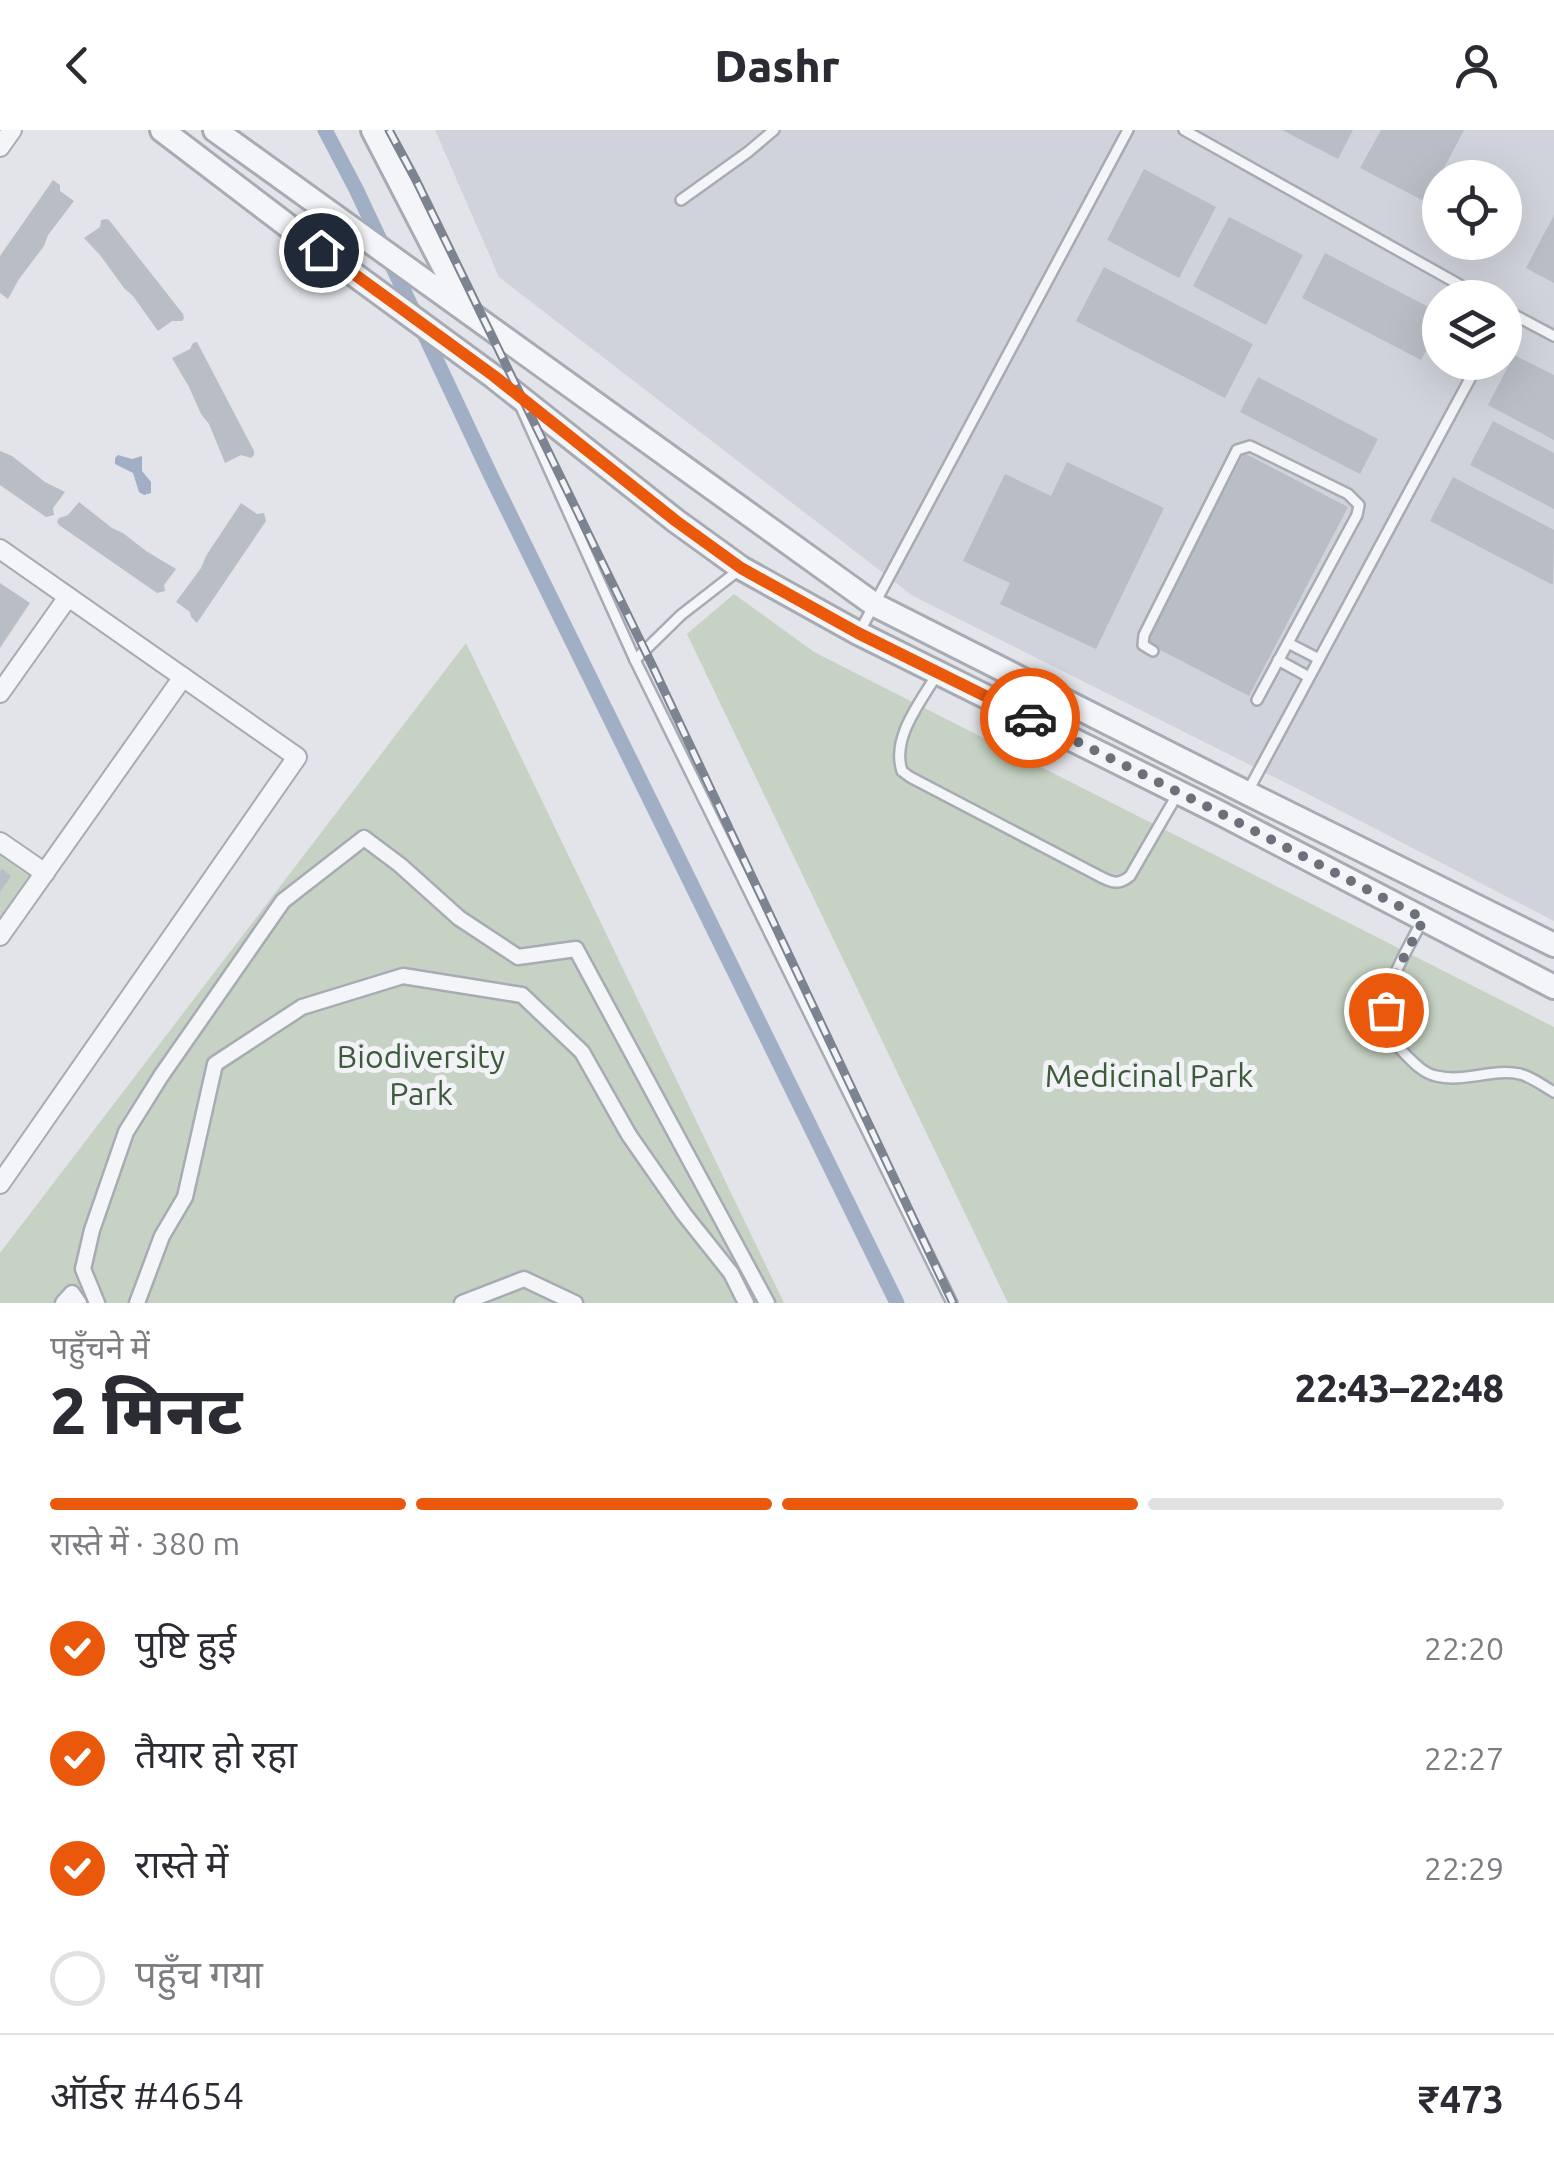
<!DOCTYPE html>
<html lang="hi">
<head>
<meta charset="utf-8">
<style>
  body { margin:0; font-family:Ubuntu,"Noto Sans Devanagari",sans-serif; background:#f2f2f3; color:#2b2b33; height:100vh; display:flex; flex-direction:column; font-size:38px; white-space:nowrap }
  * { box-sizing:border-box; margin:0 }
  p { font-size:32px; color:#7c7c81 }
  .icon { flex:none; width:55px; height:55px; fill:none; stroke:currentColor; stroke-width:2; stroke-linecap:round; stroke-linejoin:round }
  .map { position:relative; height:1173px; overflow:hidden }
  .sheet { display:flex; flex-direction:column; background:#fff; flex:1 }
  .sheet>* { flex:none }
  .tools { position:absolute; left:1422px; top:30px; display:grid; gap:20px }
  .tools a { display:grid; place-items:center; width:100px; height:100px; border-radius:50%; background:#fff; box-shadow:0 10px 40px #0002; font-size:50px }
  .pin { position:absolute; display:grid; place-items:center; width:85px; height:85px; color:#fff; margin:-42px; border:5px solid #fff; border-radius:50%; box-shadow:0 2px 10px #0007 }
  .courier { position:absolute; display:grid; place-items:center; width:100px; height:100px; margin:-50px; border:8px solid #ea580c; border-radius:50%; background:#fff; color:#222; box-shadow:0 2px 12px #0007 }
  .summary em { font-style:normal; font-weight:800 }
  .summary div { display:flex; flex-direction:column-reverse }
  .summary { display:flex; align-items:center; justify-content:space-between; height:170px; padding:0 50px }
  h1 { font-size:65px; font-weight:800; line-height:75px }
  .bar { display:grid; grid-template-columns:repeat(4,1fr); gap:15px 10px; align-content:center; height:120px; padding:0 50px }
  .bar i { height:12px; border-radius:8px; background:#e1e1e2 }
  .bar .current { background:#ea580c }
  .bar p { grid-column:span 4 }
  .line { display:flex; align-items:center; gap:25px; padding:0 50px; border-top:2px solid #e1e1e2 }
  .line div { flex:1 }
  ol { padding:0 50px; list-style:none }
  li { display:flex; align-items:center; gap:30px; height:110px }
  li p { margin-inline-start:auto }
  li .icon { padding:10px; border-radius:50%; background:#ea580c; color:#fff; stroke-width:4 }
  li:last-child { color:#7c7c81 }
  li i { width:55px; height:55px; border:5px solid #e1e1e2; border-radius:50% }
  header { display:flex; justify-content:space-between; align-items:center; height:130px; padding:0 50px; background:#fff; font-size:45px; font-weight:800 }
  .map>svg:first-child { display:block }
  .built { fill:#d0d3db; fill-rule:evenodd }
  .green { fill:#c6d2c3 }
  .water { fill:#a0afc6 }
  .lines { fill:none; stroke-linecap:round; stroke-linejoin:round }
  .canal { stroke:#a0afc6; stroke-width:15 }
  .building { fill:#b9bdc5 }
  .service-casing { stroke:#a7abb3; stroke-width:14 }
  .pedestrian-casing { stroke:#a7abb3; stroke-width:19 }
  .minor-casing { stroke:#a7abb3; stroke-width:22 }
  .tertiary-casing { stroke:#a7abb3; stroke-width:28 }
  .service { stroke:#f4f5f8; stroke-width:9 }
  .pedestrian { stroke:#f4f5f8; stroke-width:14 }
  .minor { stroke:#f4f5f8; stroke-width:18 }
  .tertiary { stroke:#f4f5f8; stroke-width:22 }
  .rail-casing { stroke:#7c8391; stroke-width:9 }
  .rail { stroke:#f1f3f7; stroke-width:5; stroke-dasharray:15; stroke-linecap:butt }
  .done { stroke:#6b707b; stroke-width:10; stroke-dasharray:0 18 }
  .route { stroke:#ea580c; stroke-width:12 }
  .labels { text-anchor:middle; stroke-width:10; stroke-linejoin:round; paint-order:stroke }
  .park-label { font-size:32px; fill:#3d5a3a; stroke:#f1f3f7 }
</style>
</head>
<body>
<header><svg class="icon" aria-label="back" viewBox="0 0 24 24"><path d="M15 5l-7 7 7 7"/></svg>Dashr<svg class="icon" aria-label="person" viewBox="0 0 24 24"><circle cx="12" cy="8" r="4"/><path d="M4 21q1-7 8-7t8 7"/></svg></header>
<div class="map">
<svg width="1554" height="1173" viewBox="0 0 1554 1173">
  <rect width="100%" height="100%" fill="#e2e4e9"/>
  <path class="built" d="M435,0H1554V791L1304,662L913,466L499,147ZM1440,48H1505V112H1440ZM1440,168H1505V232H1440Z"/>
  <g class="green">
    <path d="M734,464L814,522L1554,897V1173H1008L687,504Z"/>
    <path d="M466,513L784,1173H0V1123Z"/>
    <path d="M0,720L34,742L0,792Z"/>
  </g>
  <path class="water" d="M118,325L132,329L142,326V341L151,352V363L144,365L139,362L133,343L115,334V328Z"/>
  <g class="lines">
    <path class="canal" d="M325,0L356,59L491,346L897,1173"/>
  </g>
  <g class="building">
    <path d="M1282,0H1353L1338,29Z"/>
    <path d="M1381,0H1464L1426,72L1360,38Z"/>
    <path d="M1144,39L1216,77L1179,148L1107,110Z"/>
    <path d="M53,50L60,55V61L74,71L48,105L44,116L19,149L8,169L0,163V126Z"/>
    <path d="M1554,85V153L1526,138Z"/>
    <path d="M1229,87L1303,125L1266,195L1193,156Z"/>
    <path d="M106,89L109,90L183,184L184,188L182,191H172L158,201L133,166L124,158L100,125L84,108L100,97L101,90Z"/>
    <path d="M1325,123L1440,183V194L1421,230L1302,168Z"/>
    <path d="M1104,137L1253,214L1225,268L1076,191Z"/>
    <path d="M197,212L254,321V325L251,328L241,325L225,333L209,294L201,284L189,257L172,228L190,219L193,213Z"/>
    <path d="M1514,225L1554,245V310L1488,275Z"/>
    <path d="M1258,247L1378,309L1360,344L1240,282Z"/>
    <path d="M1493,291L1554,323V379L1470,335Z"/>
    <path d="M0,321L12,326L45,352L65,362L53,378L54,385L46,387L0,355Z"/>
    <path d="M1244,323L1348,377L1249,566L1145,512Z"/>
    <path d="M1067,332L1164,378L1096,519L1000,474L1010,453L963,431L1005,344L1051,366Z"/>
    <path d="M1453,347L1554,400L1553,455L1430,391Z"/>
    <path d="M79,372L112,398L123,403L146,421L176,439L164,455L165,461L157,463L59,395L57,392L59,388L68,385Z"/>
    <path d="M241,373L257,384L264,383L266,391L197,493L191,487L190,482L176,472L201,438L206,426Z"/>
    <path d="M0,453L30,473L0,518Z"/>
    <path d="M2,739L11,746L0,762V741Z"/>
  </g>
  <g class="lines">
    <defs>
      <g id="service">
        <path d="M1184,0L1483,168"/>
        <path d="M681,70L748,22L774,0"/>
        <path d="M1505,180L1554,206"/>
        <path d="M521,277L635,530"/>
        <path d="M739,440L681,485L635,530L952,1173"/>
        <path d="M860,501L1128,0"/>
        <path d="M1288,513L1319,529"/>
        <path d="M1153,521L1143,515L1144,505L1237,320L1250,316L1348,364L1359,375L1357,385L1257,570"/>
        <path d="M1278,530L1309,547"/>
        <path d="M937,544C921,572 891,607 902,641L910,647L1101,747C1113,753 1119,755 1130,746L1177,665"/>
        <path d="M1248,661L1479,232"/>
        <path d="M1422,791C1401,833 1364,883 1405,924C1414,933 1423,943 1436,946C1464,953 1493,938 1520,944C1532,947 1543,956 1554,962"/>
      </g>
      <g id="pedestrian">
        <path d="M63,1173L72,1163L79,1173"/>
        <path d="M97,1173L83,1139L92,1100L126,1002L161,946L283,771L364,708L400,735L459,788L518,827L576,819L767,1173"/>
        <path d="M137,1173L162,1106L185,1067L215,934L302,877L403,846L522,865L582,922L629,1005L684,1084L731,1143L746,1173"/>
        <path d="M462,1173L524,1149L575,1173"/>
      </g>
      <g id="minor">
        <path d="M0,17L12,0"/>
        <path d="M0,419L297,627L0,1054"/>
        <path d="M0,563L68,467"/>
        <path d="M0,712L45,743"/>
        <path d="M0,806L183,547"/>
      </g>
      <g id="tertiary">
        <path d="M162,0L292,99L494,247L676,391L741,438L858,503L1220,683L1554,857"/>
        <path d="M215,0L875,475L1247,663L1554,815"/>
        <path d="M373,0L463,174"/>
      </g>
    </defs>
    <use href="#service" class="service-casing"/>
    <use href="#pedestrian" class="pedestrian-casing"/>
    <use href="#minor" class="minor-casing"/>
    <use href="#tertiary" class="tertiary-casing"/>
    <use href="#service" class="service"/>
    <use href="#pedestrian" class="pedestrian"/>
    <use href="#minor" class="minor"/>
    <use href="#tertiary" class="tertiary"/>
    <defs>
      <path id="rail" d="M389,0L416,50L654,539L953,1173"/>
    </defs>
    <use href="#rail" class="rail-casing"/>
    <use href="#rail" class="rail"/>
  </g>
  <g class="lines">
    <path class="done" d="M1030,588L1220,683L1424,789L1393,848L1386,880"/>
    <path class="route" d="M321,120L494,246L676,391L741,438L858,503L1030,588"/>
  </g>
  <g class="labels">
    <g class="park-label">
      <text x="421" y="938">Biodiversity<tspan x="421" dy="37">Park</tspan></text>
      <text x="1149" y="957">Medicinal Park</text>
    </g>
  </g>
</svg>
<div class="tools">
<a><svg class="icon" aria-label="locate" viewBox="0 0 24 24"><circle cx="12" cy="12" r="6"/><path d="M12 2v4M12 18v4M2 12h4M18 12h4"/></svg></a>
<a><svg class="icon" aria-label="layers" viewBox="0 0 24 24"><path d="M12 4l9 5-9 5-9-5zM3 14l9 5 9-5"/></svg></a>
</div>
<div class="pin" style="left:1386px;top:880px;background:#ea580c"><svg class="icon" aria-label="bag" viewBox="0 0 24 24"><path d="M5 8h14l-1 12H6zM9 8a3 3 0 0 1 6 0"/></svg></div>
<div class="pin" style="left:321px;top:120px;background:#1f2937"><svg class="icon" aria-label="home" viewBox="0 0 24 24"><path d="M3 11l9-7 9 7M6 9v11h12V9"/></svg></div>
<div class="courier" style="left:1030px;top:588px"><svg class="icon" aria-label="car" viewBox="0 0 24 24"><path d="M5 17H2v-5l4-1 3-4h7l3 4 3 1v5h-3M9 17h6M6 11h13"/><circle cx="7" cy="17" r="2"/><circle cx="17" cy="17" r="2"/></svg></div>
</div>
<section class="sheet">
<div class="summary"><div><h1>2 मिनट</h1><p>पहुँचने में</p></div><em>22:43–22:48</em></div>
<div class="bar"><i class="current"></i><i class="current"></i><i class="current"></i><i></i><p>रास्ते में · 380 m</p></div>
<ol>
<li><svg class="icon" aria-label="check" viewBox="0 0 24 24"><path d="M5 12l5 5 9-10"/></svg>पुष्टि हुई<p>22:20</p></li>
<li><svg class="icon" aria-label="check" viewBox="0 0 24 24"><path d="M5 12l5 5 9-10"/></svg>तैयार हो रहा<p>22:27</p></li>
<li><svg class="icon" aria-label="check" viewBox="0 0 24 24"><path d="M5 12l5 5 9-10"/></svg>रास्ते में<p>22:29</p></li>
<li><i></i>पहुँच गया</li>
</ol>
<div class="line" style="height:130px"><div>ऑर्डर #4654</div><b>₹473</b></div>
</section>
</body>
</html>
